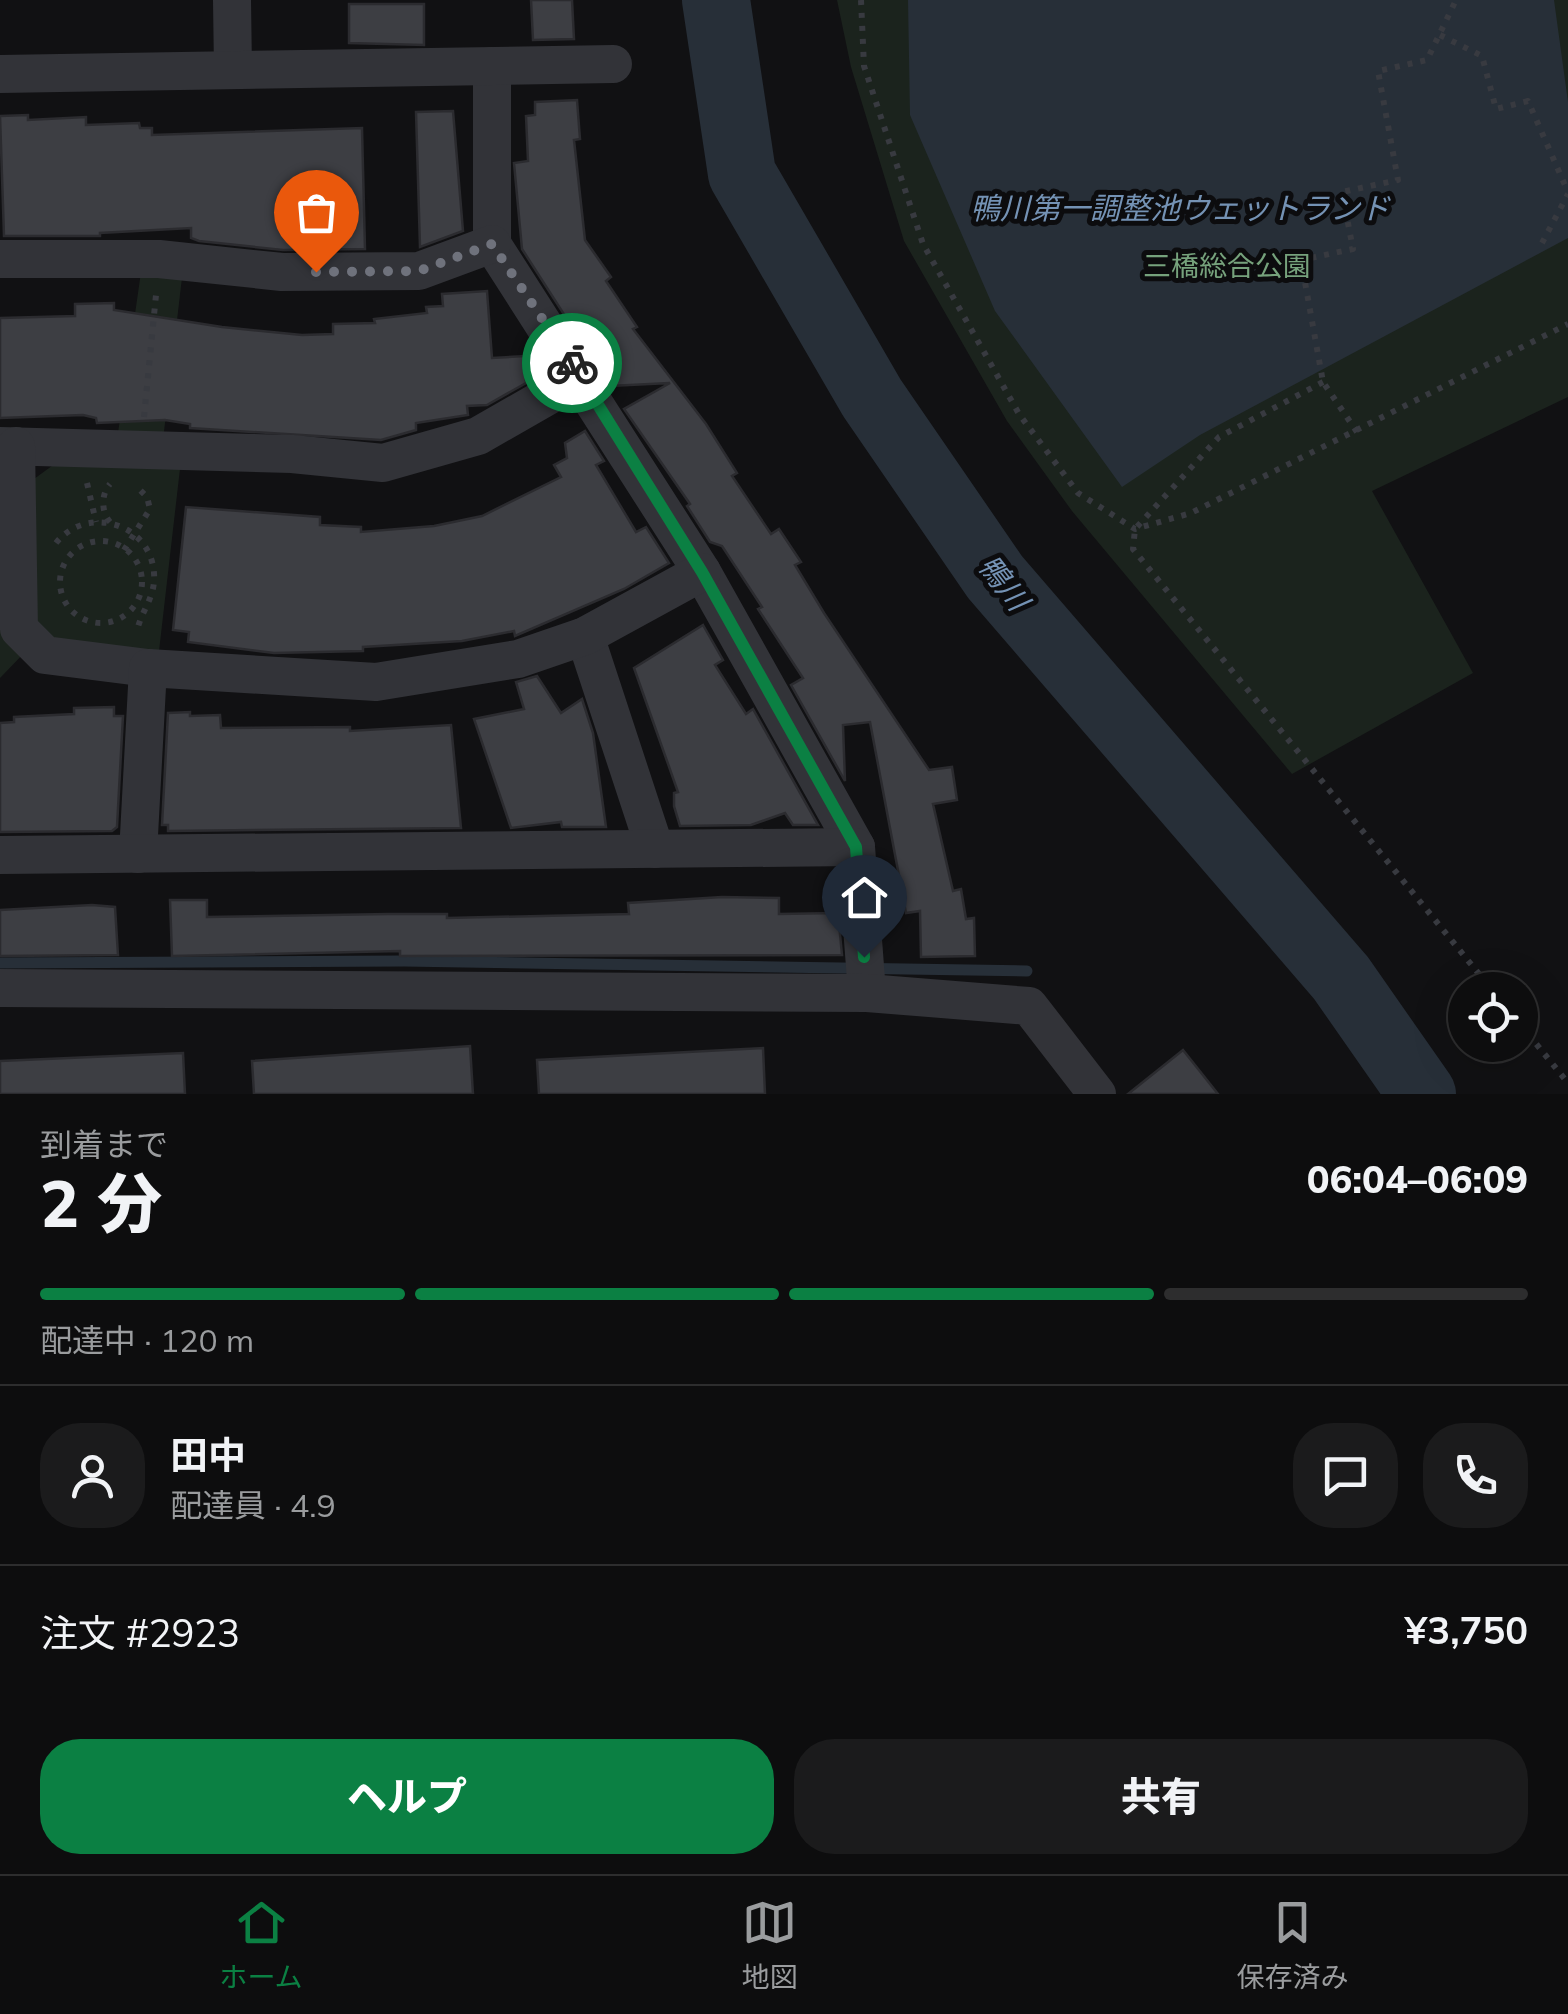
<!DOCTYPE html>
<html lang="ja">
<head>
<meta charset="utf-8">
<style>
  body { margin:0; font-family:Mulish,"Noto Sans JP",sans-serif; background:#1b1b1c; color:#f1f3f6; height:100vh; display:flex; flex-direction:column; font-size:38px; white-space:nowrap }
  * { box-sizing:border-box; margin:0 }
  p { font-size:32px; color:#9a9c9e }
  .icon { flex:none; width:55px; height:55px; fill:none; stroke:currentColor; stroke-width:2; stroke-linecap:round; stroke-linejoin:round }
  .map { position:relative; height:1094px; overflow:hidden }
  .side { display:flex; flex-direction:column; background:#0d0d0e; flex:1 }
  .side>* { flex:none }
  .buttons { position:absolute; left:1448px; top:972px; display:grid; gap:20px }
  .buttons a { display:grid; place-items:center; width:90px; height:90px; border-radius:50%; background:#0d0d0e; box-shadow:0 10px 40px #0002,0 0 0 2px #2d2d2e; font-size:50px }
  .pin { position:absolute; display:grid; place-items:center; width:85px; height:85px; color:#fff; margin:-102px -42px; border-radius:50% 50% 50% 0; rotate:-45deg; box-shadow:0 0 10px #0007 }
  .pin .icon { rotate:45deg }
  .courier { position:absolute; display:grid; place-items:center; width:100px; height:100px; margin:-50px; border:8px solid #0b8043; border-radius:50%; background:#fff; color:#222; box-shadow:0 2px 12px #0007 }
  .head em { font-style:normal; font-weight:800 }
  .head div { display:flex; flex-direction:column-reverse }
  .head { display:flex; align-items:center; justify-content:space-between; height:170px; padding:0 40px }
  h1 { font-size:65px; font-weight:800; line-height:75px }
  .bar { display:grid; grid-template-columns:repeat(4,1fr); gap:15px 10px; align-content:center; height:120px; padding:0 40px }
  .bar i { height:12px; border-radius:8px; background:#2d2d2e }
  .bar .current { background:#0b8043 }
  .bar p { grid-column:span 4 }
  .line { display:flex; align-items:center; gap:25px; padding:0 40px; border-top:2px solid #2d2d2e }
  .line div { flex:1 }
  .round { display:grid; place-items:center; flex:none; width:105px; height:105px; border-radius:40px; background:#1b1b1c }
  .primary-button { display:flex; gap:20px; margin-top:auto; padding:20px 40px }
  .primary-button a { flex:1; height:115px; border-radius:40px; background:#0b8043; color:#fff; font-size:40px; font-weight:800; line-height:115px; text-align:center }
  .primary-button a+a { background:#1b1b1c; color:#f1f3f6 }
  .menu { display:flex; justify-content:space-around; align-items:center; height:140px; border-top:2px solid #2d2d2e; background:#0d0d0e; font-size:28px; color:#9a9c9e }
  .menu a { display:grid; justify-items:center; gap:5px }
  .menu .current { color:#0b8043 }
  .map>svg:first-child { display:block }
  .green { fill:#1b231d }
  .water { fill:#272f38 }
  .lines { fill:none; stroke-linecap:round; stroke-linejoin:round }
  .stream { stroke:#272f38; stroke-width:11 }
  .river { stroke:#272f38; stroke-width:68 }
  .building { fill:#3d3e43; stroke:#2b2b2f; stroke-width:2.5 }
  .path { stroke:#383a40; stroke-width:6; stroke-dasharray:5 8; stroke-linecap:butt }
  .minor { stroke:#323338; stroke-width:38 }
  .done { stroke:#6f727c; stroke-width:10; stroke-dasharray:0 18 }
  .route { stroke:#0b8043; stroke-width:12 }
  .labels { text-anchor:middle; stroke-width:10; stroke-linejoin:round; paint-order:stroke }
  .park-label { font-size:28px; fill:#76a27c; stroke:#0c0c0e }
  .water-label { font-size:30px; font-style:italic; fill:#7492b4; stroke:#0c0c0e }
</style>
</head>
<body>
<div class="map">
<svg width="1568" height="1094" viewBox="0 0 1568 1094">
  <rect width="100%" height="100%" fill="#111113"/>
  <g class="green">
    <path d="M837,0H1568V397L1372,491L1473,673L1292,774L1072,511L1007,421L904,241L851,67Z"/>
    <path d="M142,265L183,269L163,440H117Z"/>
    <path d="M67,455L181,460L158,660L77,652L37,628L34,479Z"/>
    <path d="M3,614L26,651L0,678V615Z"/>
  </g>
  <path class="water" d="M908,0H1554L1568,102V238L1200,435L1122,487L995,311L910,115Z"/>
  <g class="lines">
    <path class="stream" d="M0,963L404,961L1027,971"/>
    <path class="river" d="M716,0L742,174L872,398L995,577L1341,978L1422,1094"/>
  </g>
  <g class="building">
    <path d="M531,0H572L574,39L533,40Z"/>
    <path d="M349,4H424V45L349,43Z"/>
    <path d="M577,100L580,139L574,140L585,240L611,277L606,281L637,327L633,329L706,424L737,473L732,476L771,534L779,529L801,562L795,565L824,613L929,770L952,767L957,800L933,804L953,891L961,889L966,919L974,918L975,956L921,957L920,911L906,913L870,722L843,725L845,781L791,685L803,678L758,609L762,607L722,546L710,542L687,506L690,504L624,409L670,383L610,386L522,249L514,163L528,161L526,116L535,115V102Z"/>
    <path d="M453,111L463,231L420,247L416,112Z"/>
    <path d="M28,115V120L86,117V125L139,123L140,128H152V135L362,128L365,249L283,250L199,241L191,238V228L100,233V236H4L0,116Z"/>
    <path d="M487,291L492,358L525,356L526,383L487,405L467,406L468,415L416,423V430L381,440L190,428V424L165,420L97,423L96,418L83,415L0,418V318L75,316V304L114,303V310L222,327L302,335L333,334V324L375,323L374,319L427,313L426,307L443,306L442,294Z"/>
    <path d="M585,431L604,461L596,465L636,532L646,527L669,563L624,589L515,636L514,631L462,641L363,647V651L274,653L188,642L189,632L173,630L186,507L320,517V525L361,527V532L434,526L482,516L561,477L554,465L567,458L565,443Z"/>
    <path d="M703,625L723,660L715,665L746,714L753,709L818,825H793L785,813L751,825L680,826L674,806V793L678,792L634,668Z"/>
    <path d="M537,676L561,713L582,699L593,733L606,827H562L561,822L511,828L474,719L524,709L516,682Z"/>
    <path d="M114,707V716H123L117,827L112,831L0,832V723L14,722V717L74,714V708Z"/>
    <path d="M190,712V716L220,715L221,728L350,727V731L451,725L461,828L168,831V825H162L168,713Z"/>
    <path d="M722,897L779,898V914L838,913L842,955L400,956V951L172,956L170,900H207V917L389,914H447V918L629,914L628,903Z"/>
    <path d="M92,905L115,907L118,955L0,956V910Z"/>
    <path d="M470,1046L473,1094H254L252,1061Z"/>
    <path d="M763,1048L765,1094H539L537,1060Z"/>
    <path d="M1183,1050L1218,1094H1128Z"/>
    <path d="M183,1053L185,1094H0V1061Z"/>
  </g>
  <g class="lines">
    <g class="path">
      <path d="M861,0L864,66L923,244L1019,414L1078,493L1135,529L1191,513L1568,324"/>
      <path d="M1440,35L1482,56L1496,109L1528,101L1568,192"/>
      <path d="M1542,243L1568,194"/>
      <path d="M1323,382L1219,437L1135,529L1133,549L1492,990"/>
      <path d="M144,417L156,295"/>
      <path d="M1357,432L1323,382L1301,260L1353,249L1342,192L1398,180L1378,71L1427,60L1456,0"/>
      <path d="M87,483L96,522"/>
      <path d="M110,522C101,512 101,494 110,484"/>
      <circle cx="101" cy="582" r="41"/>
      <path d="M56,543C86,505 150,522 154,573C156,597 141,611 137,631"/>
      <path d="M124,550L150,509L147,497L136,486"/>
      <path d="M1520,1024L1568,1083"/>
    </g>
    <g class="minor">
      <path d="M232,0L233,70"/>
      <path d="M492,66V244L702,572L856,847L867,993"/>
      <path d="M0,74L613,64"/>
      <path d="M0,259H159L282,272L419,271L492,244"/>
      <path d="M0,446L292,454L383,463L478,436L581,377"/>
      <path d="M16,446L19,629L45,655L148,668"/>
      <path d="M585,636L655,849"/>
      <path d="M138,854L148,668L376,682L518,659L585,636L702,572"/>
      <path d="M0,855L856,847"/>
      <path d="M0,988L867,993L1029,1006L1097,1094"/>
    </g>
  </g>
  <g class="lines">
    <path class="done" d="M316,272L419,271L492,244L572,363"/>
    <path class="route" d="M572,363L702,572L856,847L864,957"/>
  </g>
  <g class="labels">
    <g class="park-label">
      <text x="1227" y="276">三橋総合公園</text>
    </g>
    <g class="water-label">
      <text x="1180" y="219">鴨川第一調整池ウェットランド</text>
      <text transform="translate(1003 583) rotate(52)" y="10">鴨川</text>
    </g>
  </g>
</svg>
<div class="buttons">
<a><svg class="icon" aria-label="locate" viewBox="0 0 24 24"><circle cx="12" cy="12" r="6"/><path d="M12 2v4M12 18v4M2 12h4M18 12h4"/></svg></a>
</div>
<div class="pin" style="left:316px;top:272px;background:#ea580c"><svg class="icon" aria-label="bag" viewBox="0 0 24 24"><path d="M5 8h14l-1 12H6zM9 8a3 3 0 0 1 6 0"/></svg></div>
<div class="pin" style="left:864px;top:957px;background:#1f2937"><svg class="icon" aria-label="home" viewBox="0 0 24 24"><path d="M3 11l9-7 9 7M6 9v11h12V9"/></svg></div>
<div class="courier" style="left:572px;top:363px"><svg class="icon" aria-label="bike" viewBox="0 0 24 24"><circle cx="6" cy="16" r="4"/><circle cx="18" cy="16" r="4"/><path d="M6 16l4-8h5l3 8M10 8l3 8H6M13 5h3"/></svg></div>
</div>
<section class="side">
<div class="head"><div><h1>2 分</h1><p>到着まで</p></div><em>06:04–06:09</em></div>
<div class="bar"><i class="current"></i><i class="current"></i><i class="current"></i><i></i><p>配達中 · 120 m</p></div>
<div class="line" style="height:180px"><a class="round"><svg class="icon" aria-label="person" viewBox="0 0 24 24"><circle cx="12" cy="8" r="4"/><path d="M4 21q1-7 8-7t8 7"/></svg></a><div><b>田中</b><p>配達員 · 4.9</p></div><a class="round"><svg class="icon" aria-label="chat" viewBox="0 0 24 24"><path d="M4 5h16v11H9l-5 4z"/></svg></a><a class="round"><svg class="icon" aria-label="phone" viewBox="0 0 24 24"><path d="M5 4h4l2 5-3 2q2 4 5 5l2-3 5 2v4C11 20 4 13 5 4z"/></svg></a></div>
<div class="line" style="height:130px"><div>注文 #2923</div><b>¥3,750</b></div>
<div class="primary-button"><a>ヘルプ</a><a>共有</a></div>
</section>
<nav class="menu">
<a class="current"><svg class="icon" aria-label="home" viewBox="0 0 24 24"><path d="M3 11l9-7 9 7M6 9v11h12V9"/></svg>ホーム</a>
<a><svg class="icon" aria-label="map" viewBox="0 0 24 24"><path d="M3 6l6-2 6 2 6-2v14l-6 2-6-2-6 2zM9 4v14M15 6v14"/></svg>地図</a>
<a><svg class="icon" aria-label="saved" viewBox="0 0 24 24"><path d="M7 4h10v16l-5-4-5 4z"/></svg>保存済み</a>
</nav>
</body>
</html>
